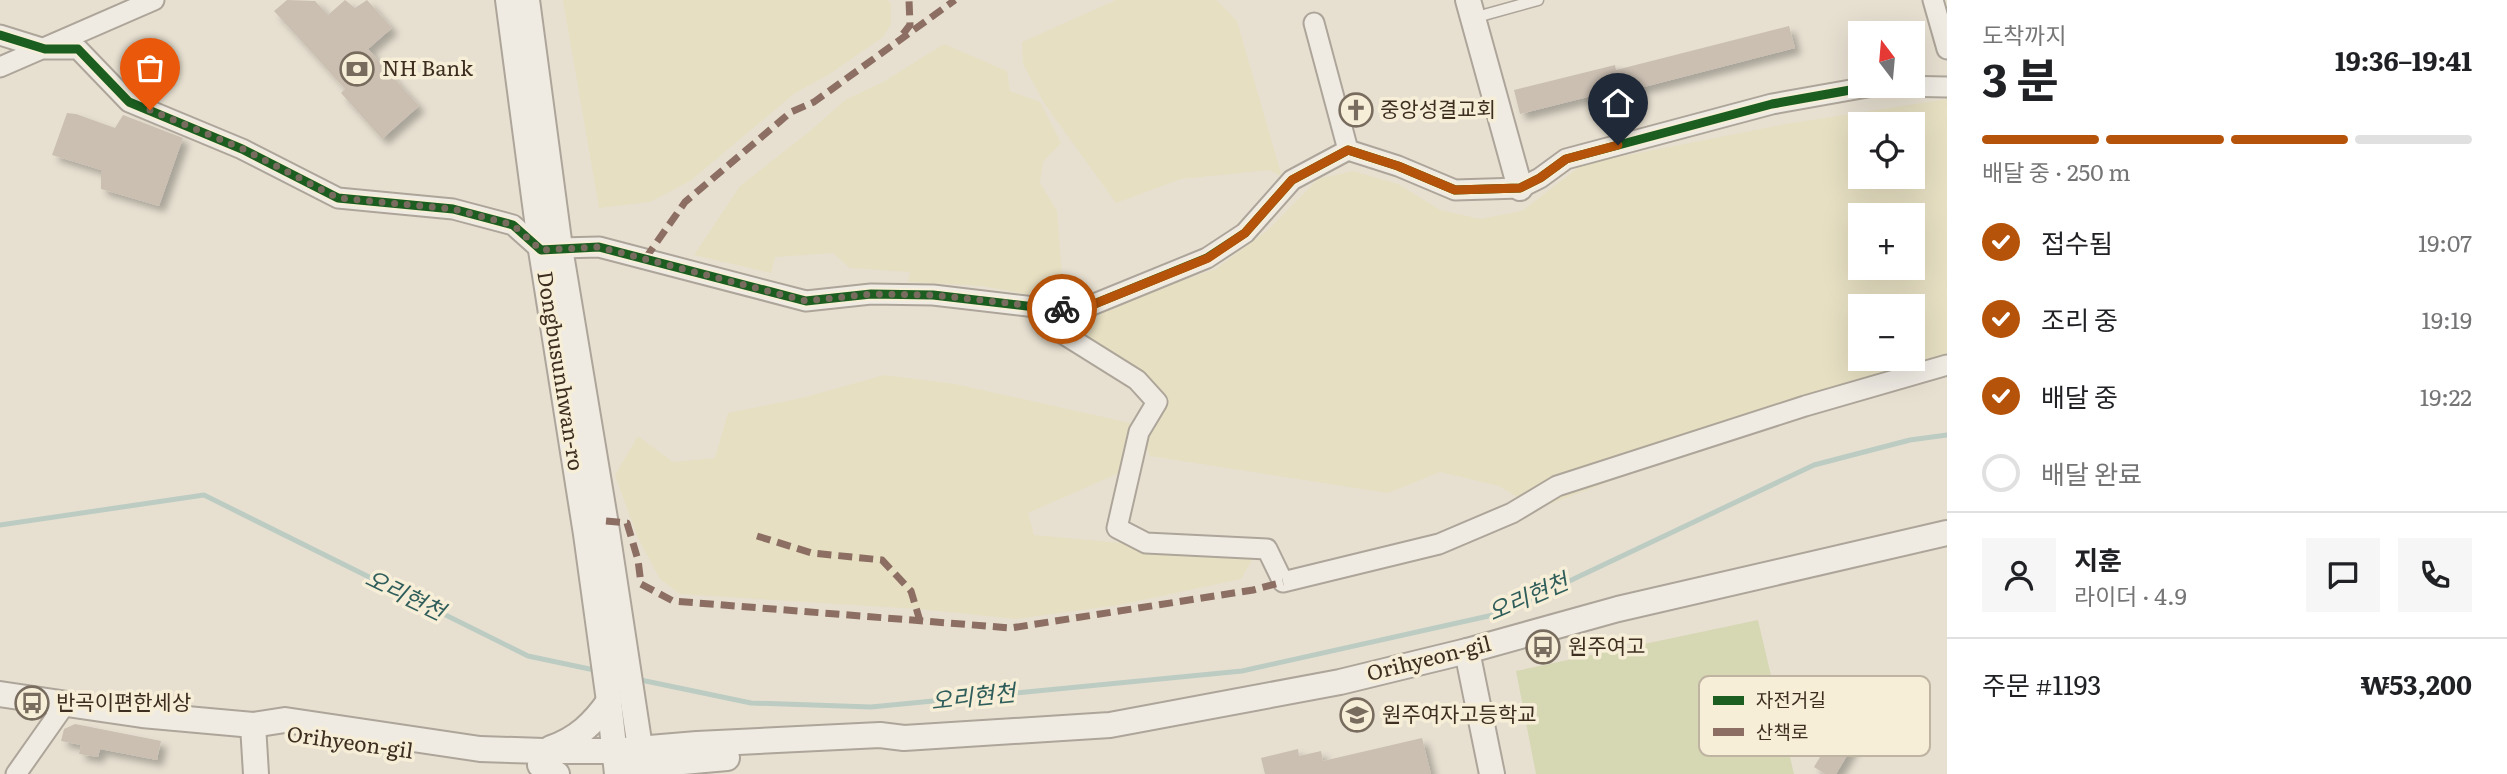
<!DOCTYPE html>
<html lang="ko">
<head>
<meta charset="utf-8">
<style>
  body { margin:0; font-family:Literata,"Noto Sans KR",serif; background:#f6f6f6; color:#202124; height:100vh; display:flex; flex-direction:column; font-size:26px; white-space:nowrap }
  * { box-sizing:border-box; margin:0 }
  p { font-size:23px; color:#757577 }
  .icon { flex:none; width:38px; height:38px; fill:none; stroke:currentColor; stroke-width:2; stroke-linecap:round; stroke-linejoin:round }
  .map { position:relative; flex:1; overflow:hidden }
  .details { display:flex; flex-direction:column; background:#fff; width:560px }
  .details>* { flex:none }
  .needle { width:46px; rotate:344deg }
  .fabs { position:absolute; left:1848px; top:21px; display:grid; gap:14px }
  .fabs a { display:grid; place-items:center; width:77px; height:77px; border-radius:0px; background:#fff; box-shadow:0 7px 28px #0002; font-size:35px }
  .pin { position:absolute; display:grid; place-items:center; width:60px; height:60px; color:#fff; margin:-72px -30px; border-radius:50% 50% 50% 0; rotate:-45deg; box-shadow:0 0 7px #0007 }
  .pin .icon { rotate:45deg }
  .courier { position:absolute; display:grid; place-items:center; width:70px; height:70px; margin:-35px; border:5px solid #b45309; border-radius:50%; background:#fff; color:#222; box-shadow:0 2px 9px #0007 }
  .head em { font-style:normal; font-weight:700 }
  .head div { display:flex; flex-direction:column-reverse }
  .head { display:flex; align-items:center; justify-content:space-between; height:119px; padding:0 35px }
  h1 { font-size:46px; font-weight:700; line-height:52px }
  .bar { display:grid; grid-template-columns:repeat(4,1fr); gap:10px 7px; align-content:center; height:84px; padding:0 35px }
  .bar i { height:9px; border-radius:5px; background:#e0e0e0 }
  .bar .active { background:#b45309 }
  .bar p { grid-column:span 4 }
  .line { display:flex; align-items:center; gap:18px; padding:0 35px; border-top:2px solid #e0e0e0 }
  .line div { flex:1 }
  .round { display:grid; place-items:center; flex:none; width:74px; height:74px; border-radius:0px; background:#f6f6f6 }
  ol { padding:0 35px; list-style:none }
  li { display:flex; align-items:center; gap:21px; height:77px }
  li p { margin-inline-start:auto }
  li .icon { padding:7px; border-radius:50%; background:#b45309; color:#fff; stroke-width:4 }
  li:last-child { color:#757577 }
  li i { width:38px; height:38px; border:4px solid #e0e0e0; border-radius:50% }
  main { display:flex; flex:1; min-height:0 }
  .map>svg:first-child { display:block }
  .farmland { fill:#e6dfc2; fill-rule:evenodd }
  .green { fill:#d6d7b3 }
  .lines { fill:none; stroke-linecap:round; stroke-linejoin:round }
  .stream { stroke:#bcccc2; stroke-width:5 }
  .building { fill:#cbbfb2; filter:url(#shadow) }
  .service-casing { stroke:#ada599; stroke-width:13 }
  .minor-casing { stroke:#ada599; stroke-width:23 }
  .tertiary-casing { stroke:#ada599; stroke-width:28 }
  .service { stroke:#efebe3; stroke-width:10 }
  .minor { stroke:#efebe3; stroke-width:19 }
  .tertiary { stroke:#efebe3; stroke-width:24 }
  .quiet { stroke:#8d6e63; stroke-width:7; stroke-dasharray:14 7; stroke-linecap:butt }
  .cycleway-casing { stroke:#f7eed8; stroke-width:13 }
  .cycleway { stroke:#1b5e20; stroke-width:9 }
  .done { stroke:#786c5e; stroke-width:7; stroke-dasharray:0 12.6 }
  .route { stroke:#b45309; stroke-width:9 }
  .labels { text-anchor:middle; stroke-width:7; stroke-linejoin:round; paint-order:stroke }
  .poi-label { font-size:21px; fill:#3d2e20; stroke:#f7eed8; text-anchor:start }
  .street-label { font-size:21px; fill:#3d2e20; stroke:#f7eed8 }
  .water-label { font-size:23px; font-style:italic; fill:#2f5d5a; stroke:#f7eed8 }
  .key { fill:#f7eed8; stroke:#bfb4a1; stroke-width:2 }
  .key-label { font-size:19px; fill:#3d2e20 }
</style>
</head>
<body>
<main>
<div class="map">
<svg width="1947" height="774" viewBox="0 0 1947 774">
  <defs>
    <filter id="shadow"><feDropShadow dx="6" dy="6" stdDeviation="3.5" flood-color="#0004"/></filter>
  </defs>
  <rect width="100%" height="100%" fill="#e7e0d1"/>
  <g class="farmland">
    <path d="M563,0H888L891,5V24L883,37L828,75L795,93L690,181L650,202L599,208Z"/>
    <path d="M1116,0H1216L1237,21L1282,177L1270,170L1181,179L1116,203L1044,103L1023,64L1022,42Z"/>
    <path d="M944,44L1007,71L1010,91L1040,102L1061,143L1043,162L1040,183L1057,211L1064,301L982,286L908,282L910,272L850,268L833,253L775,257L771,273L694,255L740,186L810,131L845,100L883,82Z"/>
    <path d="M1947,99V357L1878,380L1537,509L1499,486L1440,472L1388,493L1150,456L1145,443L1164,394L1134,377L1054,323L1216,269L1268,230L1318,179L1353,171L1398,184L1440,210L1480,219L1522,211L1583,164L1786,124ZM1860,124H1913V177H1860ZM1860,215H1913V268H1860ZM1860,306H1913V359H1860Z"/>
    <path d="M884,375L955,384L1130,423L1128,469L1028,513L1034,535L1255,555L1241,579L1119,605L1016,619L918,609L680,594L660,579L638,538L615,475L638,436L673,462L715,458L728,413L802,398Z"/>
  </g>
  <path class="green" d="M1758,620L1794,774H1536L1516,671Z"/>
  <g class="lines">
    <g class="stream">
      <path d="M0,525L204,495L528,656L599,671"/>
      <path d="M636,679L751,703L871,707L1242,671L1502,613L1814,465L1910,440L1947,435"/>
    </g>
  </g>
  <g class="building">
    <path d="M287,0L315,1L328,15L345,0L355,8L367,0L392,28L368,49L419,106L382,139L341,93L345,89L274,11Z"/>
    <path d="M1789,26L1795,48L1640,88L1639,84L1520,114L1514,90L1615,65L1616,70Z"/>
    <path d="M67,113L76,114L115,128L123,115L183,138L159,206L101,189V170L52,155Z"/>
    <path d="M1866,680L1885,692L1836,774H1825L1814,767Z"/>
    <path d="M75,724L161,741L157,760L100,749L98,757L79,754L81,745L61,741L64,729Z"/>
    <path d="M1422,738L1431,774H1265L1261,758L1298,749L1299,756L1321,751L1323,761Z"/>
  </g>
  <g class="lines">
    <defs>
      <path id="service" d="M1473,18L1538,0"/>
      <g id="minor">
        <path d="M1933,0L1947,49"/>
        <path d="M1314,23L1348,150"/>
        <path d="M0,35L45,49H78L129,102L242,149L338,198L453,209L513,225L541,250"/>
        <path d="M0,67L154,0"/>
        <path d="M1896,86L1947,87"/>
        <path d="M560,248L599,247L806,301L871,294L933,295L1052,309H1082L1207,258L1245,233L1292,180L1348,150L1398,166L1455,190L1520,188L1540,178L1566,159L1772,104L1873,86"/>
        <path d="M1066,309L1057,330L1137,380L1157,402L1139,432L1117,528L1146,543L1267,549L1283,582L1439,544L1512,513L1557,486L1805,406L1947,365"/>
        <path d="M16,774L66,703"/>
      </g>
      <g id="tertiary">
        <path d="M508,0L541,250L586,534L609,701L617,774"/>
        <path d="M527,0L560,248L607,531L644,774"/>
        <path d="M1468,0L1520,188"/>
        <path d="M1467,651L1492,774"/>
        <path d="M0,694L142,715L253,725L285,720L480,749L544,751H614L697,744L880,735L904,738L1110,725L1340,682L1467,651L1618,609L1947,533"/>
        <path d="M253,725L256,774"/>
        <path d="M551,748C577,739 594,723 609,701"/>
        <path d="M540,765L557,774"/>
        <path d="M628,767L727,758"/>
      </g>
    </defs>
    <use href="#service" class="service-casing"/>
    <use href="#minor" class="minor-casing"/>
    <use href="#tertiary" class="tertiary-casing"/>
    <use href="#service" class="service"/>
    <use href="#minor" class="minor"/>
    <use href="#tertiary" class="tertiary"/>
    <g class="quiet">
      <path d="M903,34L910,25L909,0"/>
      <path d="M645,259L685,202L791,112L814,102L955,0"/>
      <path d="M606,521L627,523L638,560L641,584L673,601L1011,628L1253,590L1283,582"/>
      <path d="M757,536L812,553L882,560L911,591L920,621"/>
    </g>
    <defs>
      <path id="cycleway" d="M0,35L45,49H78L129,102L242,149L338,198L453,209L513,225L541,250L599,247L806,301L871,294L933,295L1052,309H1082L1207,258L1245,233L1292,180L1348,150L1398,166L1455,190L1520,188L1540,178L1566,159L1772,104L1873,86"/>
    </defs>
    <use href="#cycleway" class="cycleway-casing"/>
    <use href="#cycleway" class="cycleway"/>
  </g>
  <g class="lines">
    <path class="done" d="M150,110L243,149L338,198L453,209L513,225L541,250L599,247L806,301L871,294L933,295L1062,309"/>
    <path class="route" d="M1062,309H1082L1208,258L1245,233L1292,180L1348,150L1398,166L1455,190L1520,188L1540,178L1566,159L1618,145"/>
  </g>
  <defs>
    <symbol id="bank-ring" viewBox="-11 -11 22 22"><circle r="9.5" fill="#f7eed8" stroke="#786c5e" stroke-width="1.5"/><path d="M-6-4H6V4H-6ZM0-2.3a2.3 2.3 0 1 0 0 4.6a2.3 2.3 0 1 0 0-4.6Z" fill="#786c5e"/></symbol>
    <symbol id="church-ring" viewBox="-11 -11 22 22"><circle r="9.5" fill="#f7eed8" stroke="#786c5e" stroke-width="1.5"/><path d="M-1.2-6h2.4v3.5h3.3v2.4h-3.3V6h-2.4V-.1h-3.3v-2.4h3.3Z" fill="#786c5e"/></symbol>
    <symbol id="bus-ring" viewBox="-11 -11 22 22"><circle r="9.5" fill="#f7eed8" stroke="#786c5e" stroke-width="1.5"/><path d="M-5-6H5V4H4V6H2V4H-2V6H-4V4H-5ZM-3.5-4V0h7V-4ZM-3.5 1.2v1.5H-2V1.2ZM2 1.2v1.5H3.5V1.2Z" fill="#786c5e"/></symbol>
    <symbol id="school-ring" viewBox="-11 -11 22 22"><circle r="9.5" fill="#f7eed8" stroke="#786c5e" stroke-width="1.5"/><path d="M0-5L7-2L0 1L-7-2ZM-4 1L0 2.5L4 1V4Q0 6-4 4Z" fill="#786c5e"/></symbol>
  </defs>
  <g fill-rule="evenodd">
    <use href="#bank-ring" x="338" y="50" width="38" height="38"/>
    <use href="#church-ring" x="1337" y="91" width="38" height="38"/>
    <use href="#bus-ring" x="1524" y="628" width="38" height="38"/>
    <use href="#bus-ring" x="13" y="684" width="38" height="38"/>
    <use href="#school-ring" x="1338" y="696" width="38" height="38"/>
  </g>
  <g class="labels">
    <g class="poi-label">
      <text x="382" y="76">NH Bank</text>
      <text x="1380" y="117">중앙성결교회</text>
      <text x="1568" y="654">원주여고</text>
      <text x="56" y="710">반곡이편한세상</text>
      <text x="1382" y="722">원주여자고등학교</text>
    </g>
    <g class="street-label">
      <text transform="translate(560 371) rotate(81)" y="7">Dongbusunhwan-ro</text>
      <text transform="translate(1429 659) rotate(-14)" y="7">Orihyeon-gil</text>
      <text transform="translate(350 743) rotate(8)" y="7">Orihyeon-gil</text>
    </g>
    <g class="water-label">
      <text transform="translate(405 595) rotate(26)" y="8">오리현천</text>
      <text transform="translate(1528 597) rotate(-23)" y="8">오리현천</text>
      <text transform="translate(973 697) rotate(-6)" y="8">오리현천</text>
    </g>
  </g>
  <rect x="1699" y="676" width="231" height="80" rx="10" class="key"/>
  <rect x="1713" y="696" width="31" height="9" fill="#1b5e20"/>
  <rect x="1713" y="728" width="31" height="8" fill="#8d6e63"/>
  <g class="key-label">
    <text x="1756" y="707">자전거길</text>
    <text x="1756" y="739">산책로</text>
  </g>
</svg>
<div class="fabs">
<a><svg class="needle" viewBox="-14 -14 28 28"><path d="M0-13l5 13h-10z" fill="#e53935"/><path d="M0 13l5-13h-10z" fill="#757577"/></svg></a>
<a><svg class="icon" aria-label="locate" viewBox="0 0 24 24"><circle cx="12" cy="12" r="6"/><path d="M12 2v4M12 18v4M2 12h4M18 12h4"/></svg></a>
<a>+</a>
<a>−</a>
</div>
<div class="pin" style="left:150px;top:110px;background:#ea580c"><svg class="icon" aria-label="bag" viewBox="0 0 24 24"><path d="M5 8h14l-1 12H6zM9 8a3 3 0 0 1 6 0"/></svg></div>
<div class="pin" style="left:1618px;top:145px;background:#1f2937"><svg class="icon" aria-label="home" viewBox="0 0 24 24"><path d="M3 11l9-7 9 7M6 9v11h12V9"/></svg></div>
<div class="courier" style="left:1062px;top:309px"><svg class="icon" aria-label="bike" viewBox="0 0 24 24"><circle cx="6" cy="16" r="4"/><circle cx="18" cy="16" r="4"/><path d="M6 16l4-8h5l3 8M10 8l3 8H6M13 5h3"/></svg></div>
</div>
<section class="details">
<div class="head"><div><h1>3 분</h1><p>도착까지</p></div><em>19:36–19:41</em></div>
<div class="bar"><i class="active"></i><i class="active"></i><i class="active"></i><i></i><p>배달 중 · 250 m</p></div>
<ol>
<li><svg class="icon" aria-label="check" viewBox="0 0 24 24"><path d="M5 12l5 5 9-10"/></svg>접수됨<p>19:07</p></li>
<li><svg class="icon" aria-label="check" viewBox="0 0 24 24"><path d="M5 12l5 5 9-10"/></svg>조리 중<p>19:19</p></li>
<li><svg class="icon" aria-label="check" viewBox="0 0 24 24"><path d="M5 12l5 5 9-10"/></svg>배달 중<p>19:22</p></li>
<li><i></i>배달 완료</li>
</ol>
<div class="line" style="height:126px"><a class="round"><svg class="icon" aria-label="person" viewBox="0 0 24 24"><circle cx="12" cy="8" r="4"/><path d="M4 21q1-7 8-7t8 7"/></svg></a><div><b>지훈</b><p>라이더 · 4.9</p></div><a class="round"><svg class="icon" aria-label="chat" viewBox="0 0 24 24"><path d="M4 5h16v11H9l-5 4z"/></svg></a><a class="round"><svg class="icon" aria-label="phone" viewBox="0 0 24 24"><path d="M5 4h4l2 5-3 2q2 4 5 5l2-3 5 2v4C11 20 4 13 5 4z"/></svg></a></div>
<div class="line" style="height:91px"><div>주문 #1193</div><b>₩53,200</b></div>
</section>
</main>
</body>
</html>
